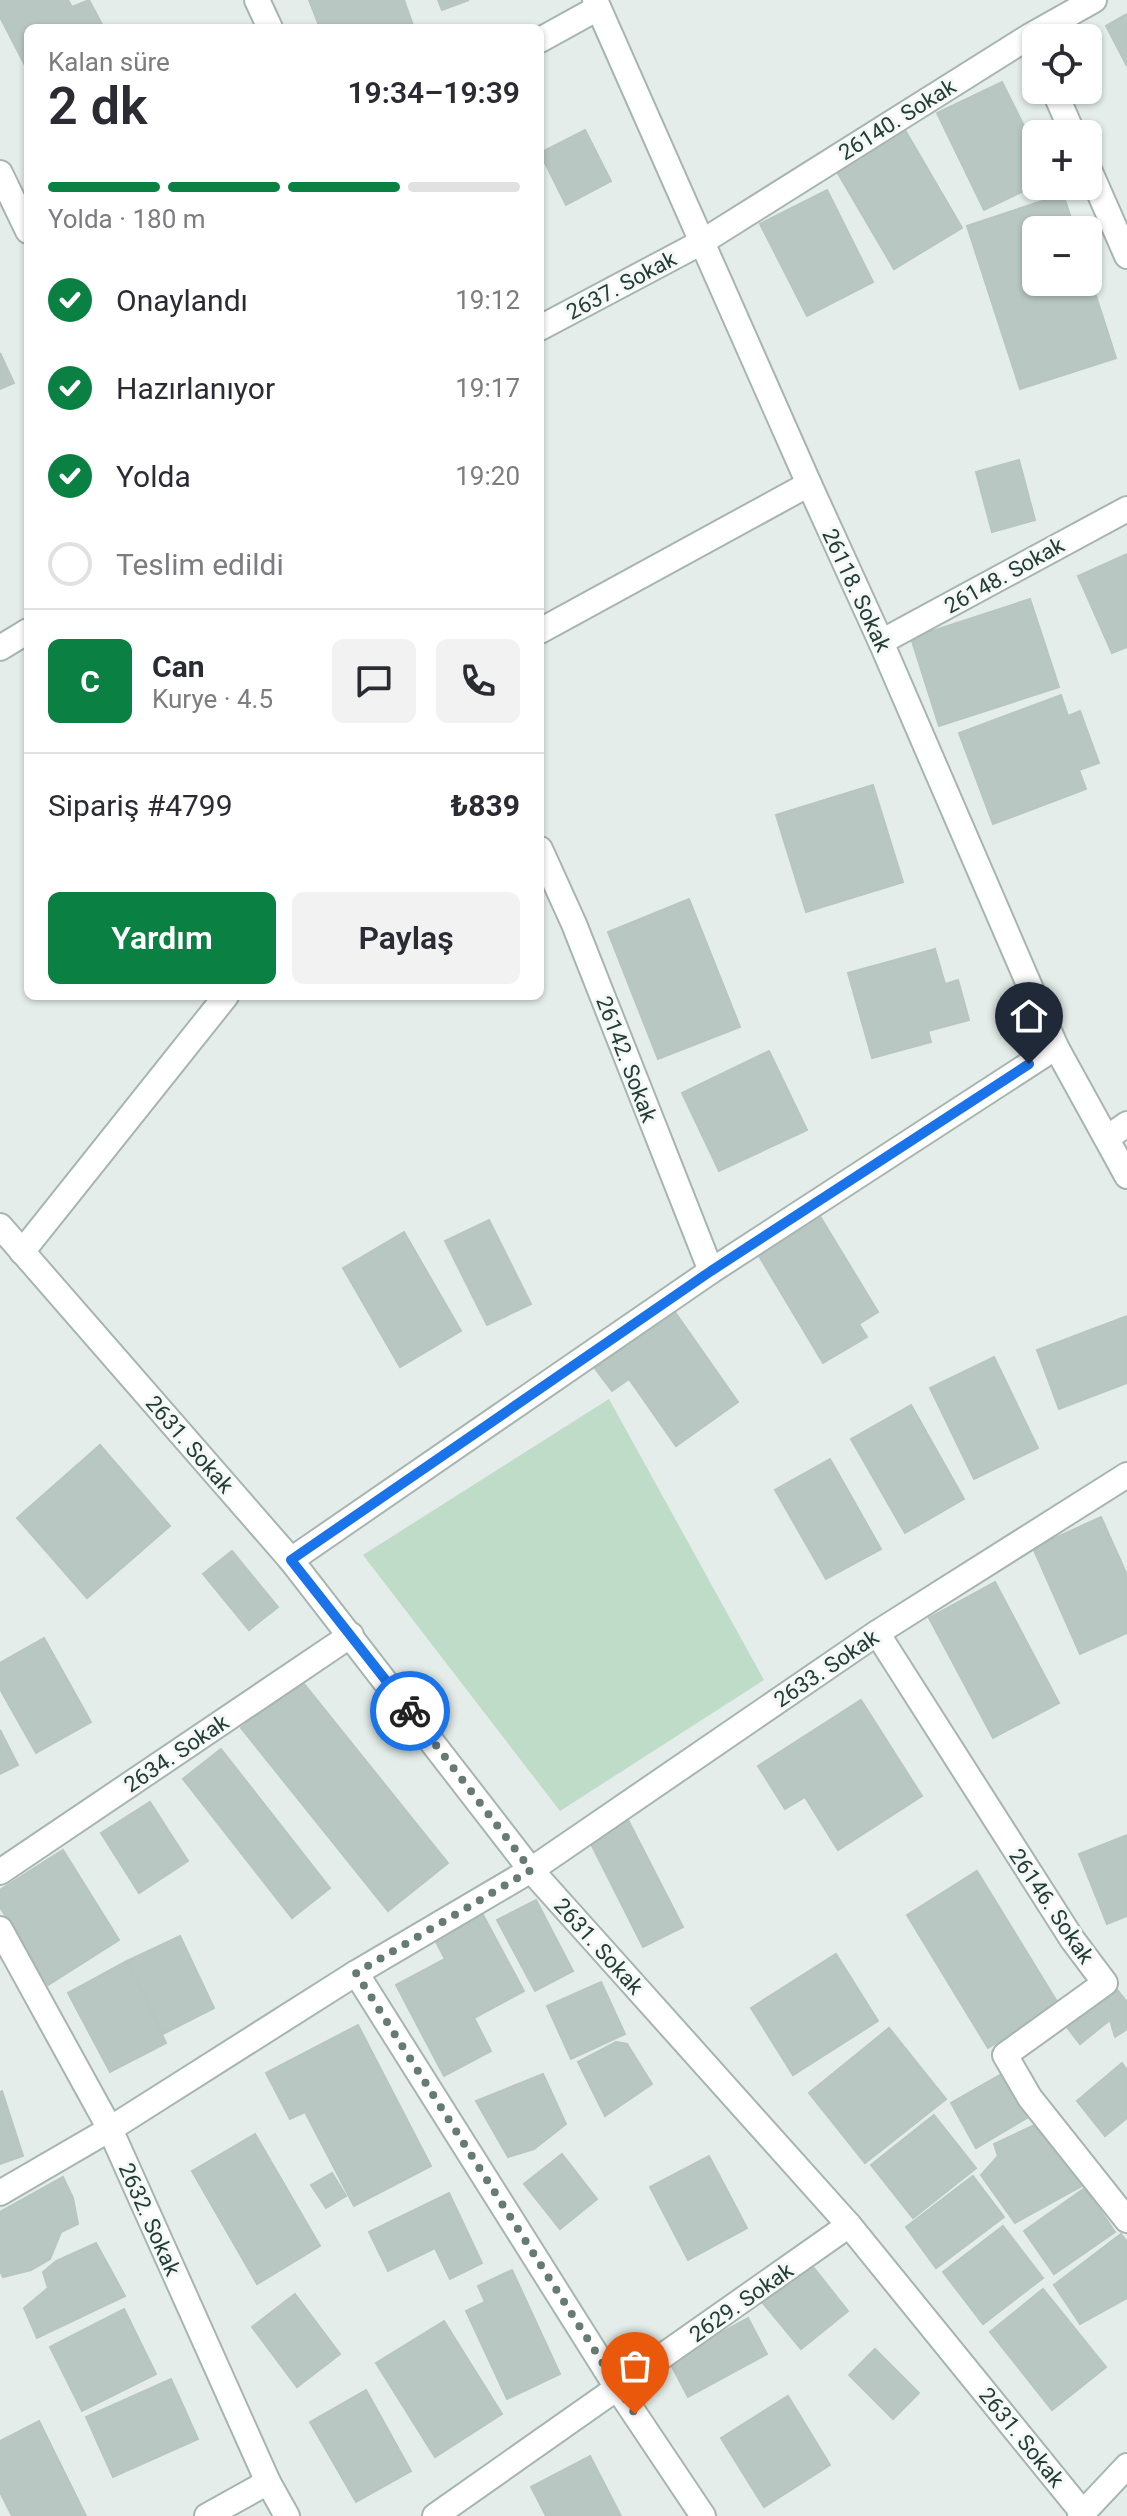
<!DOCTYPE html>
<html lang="tr">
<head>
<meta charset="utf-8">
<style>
  body { margin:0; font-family:Roboto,sans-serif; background:#f2f2f3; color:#2b2b33; height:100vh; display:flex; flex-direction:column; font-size:30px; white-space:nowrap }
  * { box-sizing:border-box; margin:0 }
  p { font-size:26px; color:#7c7c81 }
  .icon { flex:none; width:44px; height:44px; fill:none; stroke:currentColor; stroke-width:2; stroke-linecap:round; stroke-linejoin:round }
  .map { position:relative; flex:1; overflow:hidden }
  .details { position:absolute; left:24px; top:24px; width:520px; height:976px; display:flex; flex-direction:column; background:#fff; border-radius:12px; box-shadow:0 2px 6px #0004 }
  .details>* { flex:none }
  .buttons { position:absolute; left:1022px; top:24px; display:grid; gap:16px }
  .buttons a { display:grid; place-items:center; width:80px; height:80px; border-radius:12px; background:#fff; box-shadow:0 2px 6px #0004; font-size:40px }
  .pin { position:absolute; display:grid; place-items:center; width:68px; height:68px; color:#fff; margin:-82px -34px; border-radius:50% 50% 50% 0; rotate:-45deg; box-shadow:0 0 8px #0007 }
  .pin .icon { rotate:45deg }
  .courier { position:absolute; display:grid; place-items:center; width:80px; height:80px; margin:-40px; border:6px solid #1a73e8; border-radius:50%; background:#fff; color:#222; box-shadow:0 2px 10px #0007 }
  .summary em { font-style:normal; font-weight:600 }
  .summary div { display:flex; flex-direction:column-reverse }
  .summary { display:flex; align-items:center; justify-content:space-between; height:136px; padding:0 24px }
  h1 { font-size:52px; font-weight:600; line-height:60px }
  .bar { display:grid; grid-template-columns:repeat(4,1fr); gap:12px 8px; align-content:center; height:96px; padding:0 24px }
  .bar i { height:10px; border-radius:6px; background:#e1e1e2 }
  .bar .on { background:#0b8043 }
  .bar p { grid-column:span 4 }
  .line { display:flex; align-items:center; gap:20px; padding:0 24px; border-top:2px solid #e1e1e2 }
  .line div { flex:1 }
  .round { display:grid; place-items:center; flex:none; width:84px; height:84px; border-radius:12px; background:#f2f2f3 }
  ol { padding:0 24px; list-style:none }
  li { display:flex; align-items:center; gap:24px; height:88px }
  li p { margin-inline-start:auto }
  li .icon { padding:8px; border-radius:50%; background:#0b8043; color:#fff; stroke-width:4 }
  li:last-child { color:#7c7c81 }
  li i { width:44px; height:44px; border:4px solid #e1e1e2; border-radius:50% }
  .cta { display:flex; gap:16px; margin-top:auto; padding:16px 24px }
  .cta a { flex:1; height:92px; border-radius:12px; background:#0b8043; color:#fff; font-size:32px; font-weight:600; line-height:92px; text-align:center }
  .cta a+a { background:#f2f2f3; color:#2b2b33 }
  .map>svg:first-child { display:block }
  .green { fill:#bedcc7 }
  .building { fill:#b9c7c2; stroke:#b7c6c0; stroke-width:2 }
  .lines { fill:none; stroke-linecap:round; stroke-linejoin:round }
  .street-casing { stroke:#a7b5b0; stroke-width:28 }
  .secondary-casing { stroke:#a3b8b1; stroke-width:28 }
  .street { stroke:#fff; stroke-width:24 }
  .secondary { stroke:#fff; stroke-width:24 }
  .done { stroke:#677b75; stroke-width:8; stroke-dasharray:0 14.4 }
  .route { stroke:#1a73e8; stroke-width:10 }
  .labels { text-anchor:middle; stroke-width:6; stroke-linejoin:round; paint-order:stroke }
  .street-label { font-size:22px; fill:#243d37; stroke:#f4f9f7 }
</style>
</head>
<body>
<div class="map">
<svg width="1127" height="2516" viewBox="0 0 1127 2516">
  <rect width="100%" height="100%" fill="#e4ede9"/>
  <path class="green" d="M609,1399L764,1680L560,1811L363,1555Z"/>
  <g class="building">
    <path d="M0,0H68L72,7L89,0L104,28H28V71L0,17Z"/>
    <path d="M309,0H404L414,28H320Z"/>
    <path d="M438,0H469L442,10Z"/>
    <path d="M1127,14V66L1106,26Z"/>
    <path d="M1002,82L1029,136L1025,138L1036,160V185L984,210L937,113Z"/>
    <path d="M585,130L611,181L566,205L540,153Z"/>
    <path d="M905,130L962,228L894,269L836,170Z"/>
    <path d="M827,190L873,282L807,316L760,224Z"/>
    <path d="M1063,194L1075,230H1036V282H1088V271L1116,358L1020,389L967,226Z"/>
    <path d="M0,353L14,383L0,389Z"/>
    <path d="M1019,460L1035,520L992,532L976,472Z"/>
    <path d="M1127,554V647L1112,653L1078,576Z"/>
    <path d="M1030,599L1059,687L939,726L911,638Z"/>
    <path d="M1061,695L1068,716L1080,711L1099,763L1079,770L1086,789L993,824L959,733Z"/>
    <path d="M873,785L903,882L806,912L776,815Z"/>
    <path d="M689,899L740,1027L658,1059L608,932Z"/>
    <path d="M935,949L945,984L958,980L969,1020L928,1031L931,1042L872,1058L848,973Z"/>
    <path d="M769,1051L807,1130L719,1171L682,1093Z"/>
    <path d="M815,1208L878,1312L859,1324L867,1337L823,1363L753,1246Z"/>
    <path d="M489,1220L531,1304L487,1325L445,1241Z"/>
    <path d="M404,1232L461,1331L400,1367L343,1268Z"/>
    <path d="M670,1305L738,1402L676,1446L629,1379L612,1391L590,1362Z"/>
    <path d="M1127,1316V1383L1059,1409L1037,1350Z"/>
    <path d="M994,1357L1038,1448L974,1479L930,1388Z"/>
    <path d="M911,1405L964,1499L905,1533L851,1439Z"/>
    <path d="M100,1445L170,1526L87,1598L17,1518Z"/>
    <path d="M830,1459L881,1549L826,1579L775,1490Z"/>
    <path d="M1101,1517L1127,1575V1633L1080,1654L1033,1548Z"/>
    <path d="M232,1551L278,1607L249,1630L203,1574Z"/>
    <path d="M995,1582L1059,1703L993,1738L929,1618Z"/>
    <path d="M44,1638L91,1722L36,1753L0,1689V1663Z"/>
    <path d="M300,1679L448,1863L388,1911L241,1728Z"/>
    <path d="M861,1700L922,1796L838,1850L805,1797L785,1809L758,1766Z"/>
    <path d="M0,1730L18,1765L0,1774Z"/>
    <path d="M221,1749L330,1888L292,1918L183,1779Z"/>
    <path d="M150,1802L188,1861L139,1893L101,1833Z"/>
    <path d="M627,1818L683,1927L643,1947L588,1838Z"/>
    <path d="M1127,1835V1916L1107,1924L1079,1854Z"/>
    <path d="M63,1850L119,1940L48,1985L0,1907V1890Z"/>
    <path d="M977,1871L1059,2005L988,2048L907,1915Z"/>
    <path d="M536,1900L573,1971L535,1991L497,1920Z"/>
    <path d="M482,1913L524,1991L474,2018L491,2051L444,2076L396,1985L445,1959L434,1938Z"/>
    <path d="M180,1936L214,2008L163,2034L127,1961Z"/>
    <path d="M836,1954L878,2021L793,2075L751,2008Z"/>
    <path d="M127,1961L166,2043L110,2072L68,1993Z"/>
    <path d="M601,1982L625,2034L571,2059L547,2006Z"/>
    <path d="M1114,1986L1127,2002V2029L1115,2037L1110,2020L1080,2044L1066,2026Z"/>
    <path d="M358,2025L431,2166L354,2206L305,2112L290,2119L266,2073Z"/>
    <path d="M889,2028L946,2099L865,2163L809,2093Z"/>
    <path d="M616,2042L627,2044L652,2084L605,2116L578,2062Z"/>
    <path d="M1122,2063L1127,2070V2118L1105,2136L1077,2101Z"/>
    <path d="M1012,2068L1037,2112L976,2148L951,2103Z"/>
    <path d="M543,2074L566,2124L534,2149L508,2157L476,2101Z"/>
    <path d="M2,2091L23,2156L0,2164V2092Z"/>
    <path d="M934,2115L976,2168L913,2218L871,2165Z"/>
    <path d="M1041,2122L1082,2186L1015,2223L981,2175L998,2156L994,2144Z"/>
    <path d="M255,2134L320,2246L257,2284L192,2171Z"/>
    <path d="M562,2154L597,2199L560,2229L524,2184Z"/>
    <path d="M709,2156L747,2228L688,2260L650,2187Z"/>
    <path d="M332,2173L346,2196L326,2208L311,2185Z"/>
    <path d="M973,2176L1004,2217L936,2268L906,2227Z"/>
    <path d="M63,2177L73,2198L78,2224L61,2232L50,2259L31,2270L3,2277L0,2271V2212Z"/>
    <path d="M1085,2188L1115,2232L1054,2274L1024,2231Z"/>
    <path d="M449,2193L482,2263L450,2279L435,2248L388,2271L369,2232Z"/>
    <path d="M1003,2226L1043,2278L983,2324L943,2272Z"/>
    <path d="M1121,2234L1127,2242V2298L1080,2324L1054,2285Z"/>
    <path d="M96,2243L125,2296L37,2338L24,2308L48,2288L43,2272L56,2261Z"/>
    <path d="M810,2263L848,2311L801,2349L762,2302Z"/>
    <path d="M512,2270L560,2374L507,2399L466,2311L485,2302L478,2286Z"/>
    <path d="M1043,2289L1106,2367L1052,2410L990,2332Z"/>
    <path d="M295,2294L340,2354L297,2387L252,2327Z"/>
    <path d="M124,2309L156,2374L82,2411L50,2347Z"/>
    <path d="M748,2318L767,2354L688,2397L669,2361Z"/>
    <path d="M444,2321L502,2414L435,2457L376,2363Z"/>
    <path d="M875,2349L919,2393L893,2419L849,2375Z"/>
    <path d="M171,2379L198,2439L113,2477L86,2417Z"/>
    <path d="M366,2390L411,2471L356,2502L310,2422Z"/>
    <path d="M788,2396L830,2465L764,2507L721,2438Z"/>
    <path d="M39,2421L86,2516H12L0,2492V2441Z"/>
    <path d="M590,2456L621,2516H546L531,2487Z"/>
  </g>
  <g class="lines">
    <defs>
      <g id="street">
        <path d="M257,0L270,28"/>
        <path d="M595,0L809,484L881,642L1056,1047L1127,1176"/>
        <path d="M540,40L598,8"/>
        <path d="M1054,90L1073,134"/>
        <path d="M1088,167L1127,256"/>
        <path d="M0,173L28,231"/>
        <path d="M540,328L702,242L1030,36L1094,0"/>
        <path d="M540,631L809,484"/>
        <path d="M881,642L1127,509"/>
        <path d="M0,648L28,631"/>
        <path d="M540,849L574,924L711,1271"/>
        <path d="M1107,1138L1127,1124"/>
        <path d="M0,1226L291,1560L531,1870L849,2225L1083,2513"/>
        <path d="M22,1252L226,996"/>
        <path d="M291,1560L711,1271L1056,1047"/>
        <path d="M877,1633L1072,1939L1105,1983L1005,2055L1030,2098L1127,2220"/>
        <path d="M0,1872L351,1635"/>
        <path d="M0,1929L110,2129L268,2482L287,2516"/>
        <path d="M356,1973L618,2389L703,2516"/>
        <path d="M0,2193L110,2129L356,1973L531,1870L877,1633L1127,1475"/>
        <path d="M207,2516L268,2482"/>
        <path d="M435,2516L849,2225"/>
      </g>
      <path id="secondary" d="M1080,2516L1127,2466"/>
    </defs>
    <use href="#street" class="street-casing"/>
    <use href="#secondary" class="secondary-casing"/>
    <use href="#street" class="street"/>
    <use href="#secondary" class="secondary"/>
  </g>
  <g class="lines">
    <path class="done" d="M410,1711L531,1870L356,1973L635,2414"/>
    <path class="route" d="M410,1711L291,1560L711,1271L1029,1064"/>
  </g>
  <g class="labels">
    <g class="street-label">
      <text transform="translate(897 119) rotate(-32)" y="8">26140. Sokak</text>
      <text transform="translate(621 285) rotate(-28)" y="8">2637. Sokak</text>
      <text transform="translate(1004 575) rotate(-29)" y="8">26148. Sokak</text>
      <text transform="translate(857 590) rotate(65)" y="8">26118. Sokak</text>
      <text transform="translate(627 1059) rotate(69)" y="8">26142. Sokak</text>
      <text transform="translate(190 1444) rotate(49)" y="8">2631. Sokak</text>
      <text transform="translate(826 1668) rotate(-34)" y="8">2633. Sokak</text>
      <text transform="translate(176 1753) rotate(-34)" y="8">2634. Sokak</text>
      <text transform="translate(1052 1906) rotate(56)" y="8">26146. Sokak</text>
      <text transform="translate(599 1946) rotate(48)" y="8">2631. Sokak</text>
      <text transform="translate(150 2219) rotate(66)" y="8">2632. Sokak</text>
      <text transform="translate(741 2302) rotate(-35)" y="8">2629. Sokak</text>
      <text transform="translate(1022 2437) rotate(51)" y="8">2631. Sokak</text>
    </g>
  </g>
</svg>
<div class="buttons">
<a><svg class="icon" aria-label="locate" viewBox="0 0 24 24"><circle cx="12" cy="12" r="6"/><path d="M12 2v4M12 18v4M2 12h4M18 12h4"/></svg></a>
<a>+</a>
<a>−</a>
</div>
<div class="pin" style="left:635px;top:2414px;background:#ea580c"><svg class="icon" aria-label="bag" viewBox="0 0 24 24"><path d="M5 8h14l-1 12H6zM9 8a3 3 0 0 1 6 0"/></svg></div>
<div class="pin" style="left:1029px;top:1064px;background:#1f2937"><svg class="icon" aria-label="home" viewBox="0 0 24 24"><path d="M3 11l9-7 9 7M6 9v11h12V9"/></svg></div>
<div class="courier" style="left:410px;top:1711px"><svg class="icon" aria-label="bike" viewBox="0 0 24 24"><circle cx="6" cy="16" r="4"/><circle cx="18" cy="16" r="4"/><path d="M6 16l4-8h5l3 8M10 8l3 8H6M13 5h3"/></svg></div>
<section class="details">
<div class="summary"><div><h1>2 dk</h1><p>Kalan süre</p></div><em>19:34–19:39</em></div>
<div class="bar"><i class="on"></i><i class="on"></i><i class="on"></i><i></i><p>Yolda · 180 m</p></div>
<ol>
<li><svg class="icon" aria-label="check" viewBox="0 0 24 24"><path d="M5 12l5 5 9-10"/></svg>Onaylandı<p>19:12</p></li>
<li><svg class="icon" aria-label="check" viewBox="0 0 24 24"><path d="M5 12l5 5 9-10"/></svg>Hazırlanıyor<p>19:17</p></li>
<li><svg class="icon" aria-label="check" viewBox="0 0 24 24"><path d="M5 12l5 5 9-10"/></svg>Yolda<p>19:20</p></li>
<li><i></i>Teslim edildi</li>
</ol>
<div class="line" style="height:144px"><b class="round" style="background:#0b8043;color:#fff">C</b><div><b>Can</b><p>Kurye · 4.5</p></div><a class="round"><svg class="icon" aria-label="chat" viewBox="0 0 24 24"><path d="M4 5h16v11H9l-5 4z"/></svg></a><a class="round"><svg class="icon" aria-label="phone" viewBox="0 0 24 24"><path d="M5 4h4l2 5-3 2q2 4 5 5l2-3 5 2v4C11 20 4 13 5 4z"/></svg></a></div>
<div class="line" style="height:104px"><div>Sipariş #4799</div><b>₺839</b></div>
<div class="cta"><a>Yardım</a><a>Paylaş</a></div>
</section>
</div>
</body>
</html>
